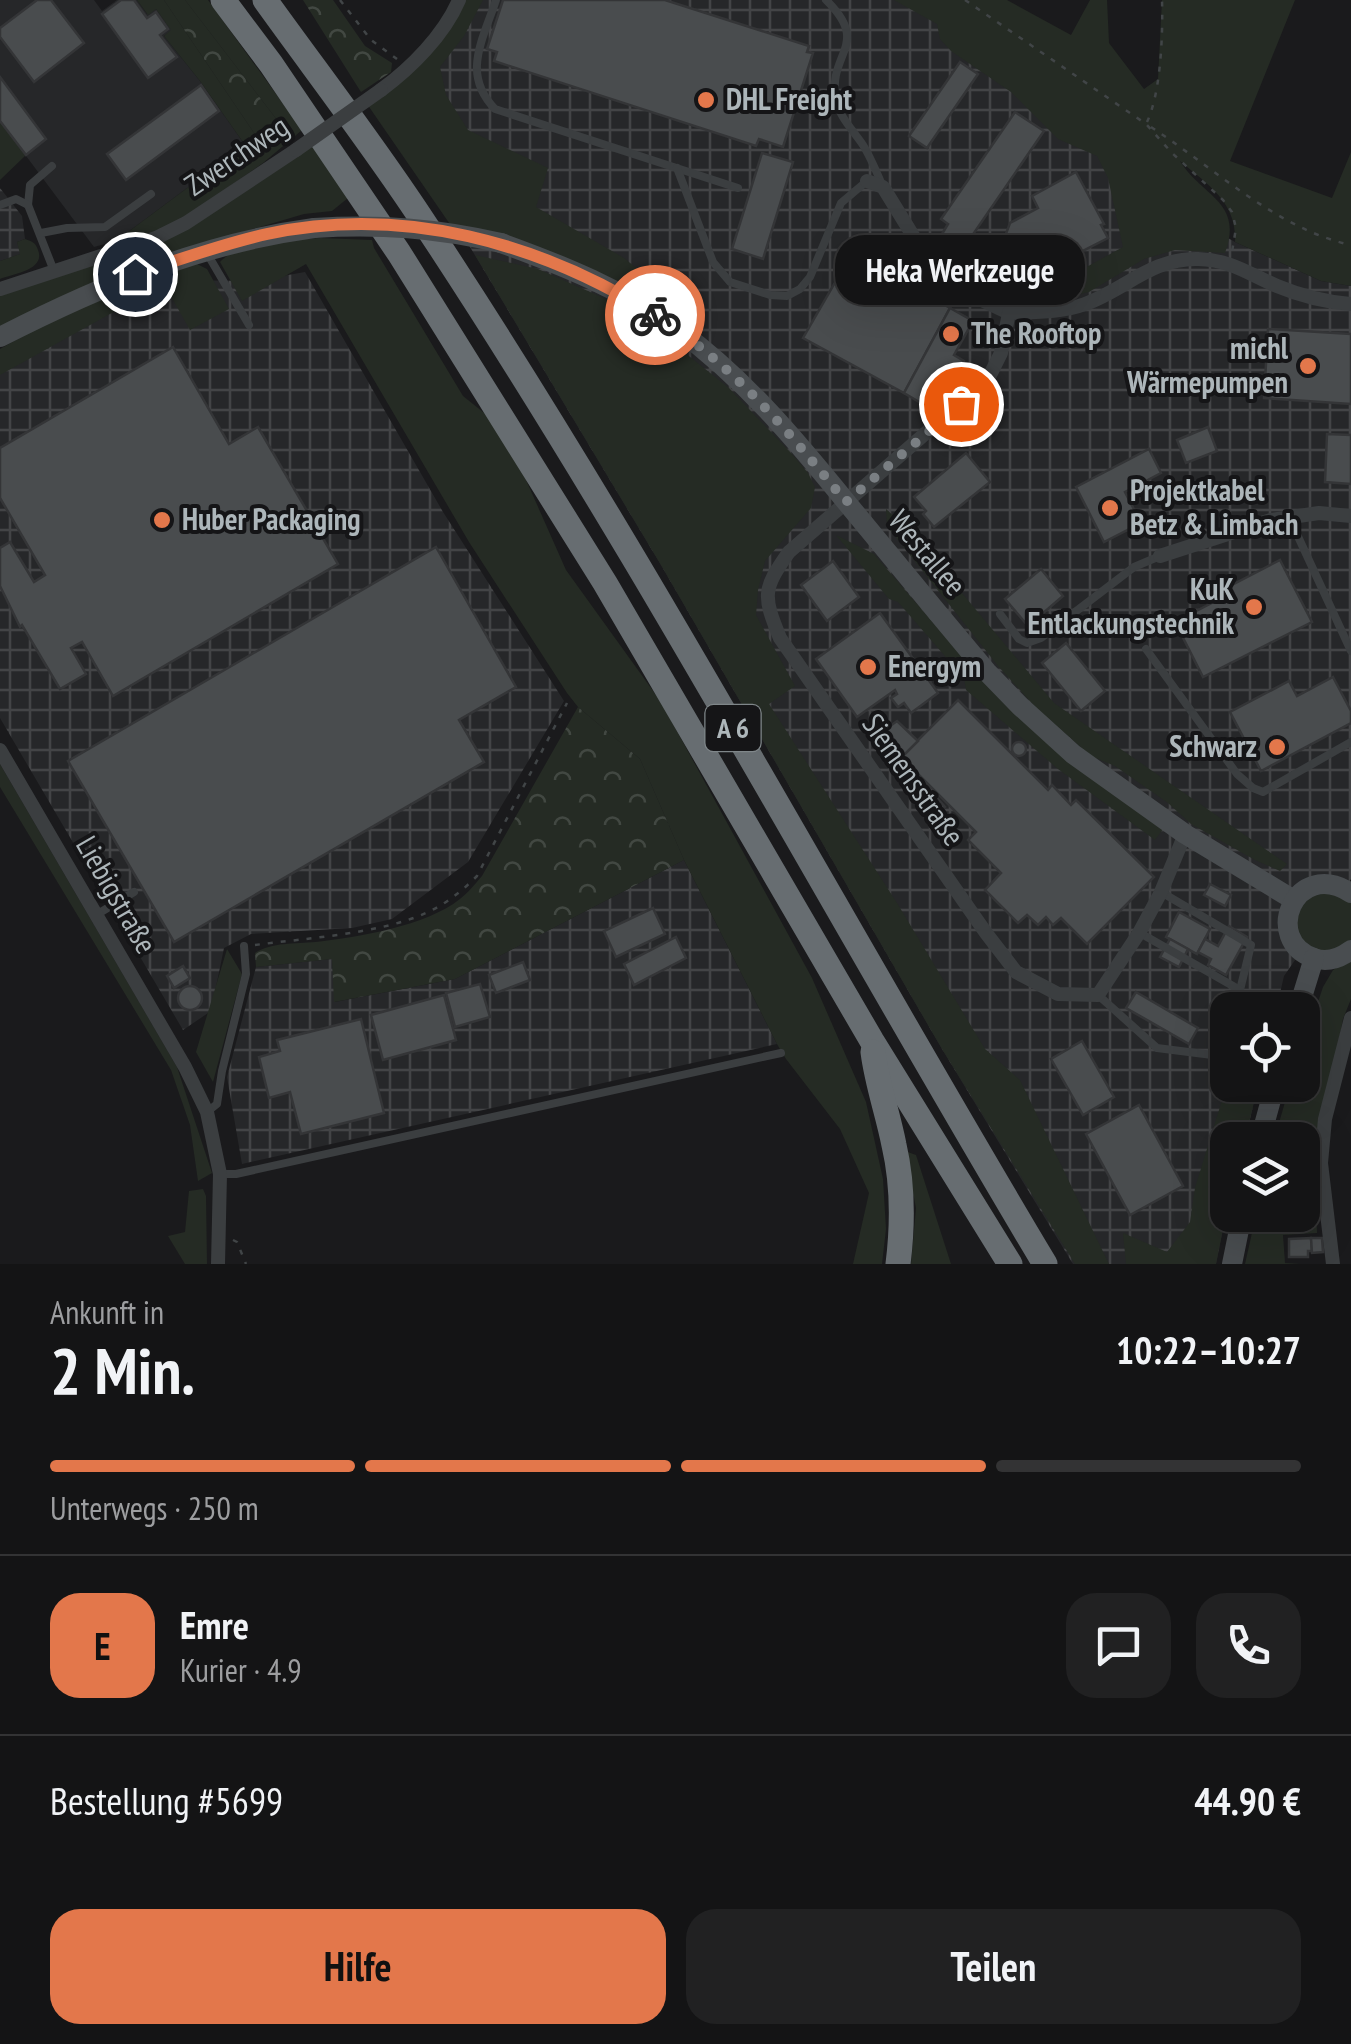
<!DOCTYPE html>
<html lang="de">
<head>
<meta charset="utf-8">
<style>
  body { margin:0; font-family:"PT Sans Narrow",sans-serif; background:#212122; color:#f1f3f6; height:100vh; display:flex; flex-direction:column; font-size:38px; white-space:nowrap }
  * { box-sizing:border-box; margin:0 }
  p { font-size:32px; color:#9d9ea0 }
  .icon { flex:none; width:55px; height:55px; fill:none; stroke:currentColor; stroke-width:2; stroke-linecap:round; stroke-linejoin:round }
  .map { position:relative; height:1264px; overflow:hidden }
  .details { display:flex; flex-direction:column; background:#141415; flex:1 }
  .details>* { flex:none }
  .tools { position:absolute; left:1210px; top:992px; display:grid; gap:20px }
  .tools a { display:grid; place-items:center; width:110px; height:110px; border-radius:20px; background:#141415; box-shadow:0 10px 40px #0002,0 0 0 2px #333334; font-size:50px }
  .pin { position:absolute; display:grid; place-items:center; width:85px; height:85px; color:#fff; margin:-42px; border:5px solid #fff; border-radius:50%; box-shadow:0 2px 10px #0007 }
  .courier { position:absolute; display:grid; place-items:center; width:100px; height:100px; margin:-50px; border:8px solid #e3774b; border-radius:50%; background:#fff; color:#222; box-shadow:0 2px 12px #0007 }
  .bubble { position:absolute; height:70px; border-radius:30px; background:#141415; box-shadow:0 10px 40px #0002,0 0 0 2px #333334; font-size:32px; font-weight:600; line-height:70px; text-align:center }
  .head em { font-style:normal; font-weight:600 }
  .head div { display:flex; flex-direction:column-reverse }
  .head { display:flex; align-items:center; justify-content:space-between; height:170px; padding:0 50px }
  h1 { font-size:65px; font-weight:600; line-height:75px }
  .bar { display:grid; grid-template-columns:repeat(4,1fr); gap:15px 10px; align-content:center; height:120px; padding:0 50px }
  .bar i { height:12px; border-radius:8px; background:#333334 }
  .bar .active { background:#e3774b }
  .bar p { grid-column:span 4 }
  .line { display:flex; align-items:center; gap:25px; padding:0 50px; border-top:2px solid #333334 }
  .line div { flex:1 }
  .round { display:grid; place-items:center; flex:none; width:105px; height:105px; border-radius:30px; background:#212122 }
  .primary-button { display:flex; gap:20px; margin-top:auto; padding:20px 50px }
  .primary-button a { flex:1; height:115px; border-radius:30px; background:#e3774b; color:#111; font-size:40px; font-weight:600; line-height:115px; text-align:center }
  .primary-button a+a { background:#212122; color:#f1f3f6 }
  .map>svg:first-child { display:block }
  .built { fill:#262729 }
  .industrial { fill:url(#industrial-grid) }
  .grass { fill:#252b24 }
  .forest { fill:url(#forest-crowns) }
  .building { fill:#494c4e; stroke:#343537; stroke-width:2.5 }
  .lines { fill:none; stroke-linecap:round; stroke-linejoin:round }
  .path { stroke:#414547; stroke-width:2.5; stroke-dasharray:5 8; stroke-linecap:butt }
  .service { stroke:#3b3e40; stroke-width:8 }
  .minor { stroke:#3b3e40; stroke-width:14 }
  .secondary { stroke:#494d50; stroke-width:20 }
  .motorway { stroke:#676d71; stroke-width:25 }
  .minor-bridge { stroke:#3b3e40; stroke-width:14 }
  .secondary-bridge { stroke:#494d50; stroke-width:20 }
  .done { stroke:#7a7f83; stroke-width:10; stroke-dasharray:0 18 }
  .route { stroke:#e3774b; stroke-width:12 }
  .poi-dot { fill:#e3774b; stroke:#151517; stroke-width:4 }
  .labels { text-anchor:middle; stroke-width:8; stroke-linejoin:round; paint-order:stroke }
  .shield { fill:#151517; stroke:#7f8689; stroke-width:2.5 }
  .shield-label { font-size:28px; font-weight:bold; fill:#adb6ba }
  .poi-label { font-size:30px; font-weight:bold; fill:#adb6ba; stroke:#151517; text-anchor:start }
  .street-label { font-size:30px; fill:#adb6ba; stroke:#151517 }
</style>
</head>
<body>
<div class="map">
<svg width="1351" height="1264" viewBox="0 0 1351 1264">
  <defs>
    <pattern id="industrial-grid" width="8" height="8" patternUnits="userSpaceOnUse" patternTransform="scale(2.5)"><rect width="8" height="8" fill="#262729"/><path d="M0 4h8M4 0v8" fill="none" stroke="#434446"/></pattern>
    <pattern id="forest-crowns" width="20" height="18" patternUnits="userSpaceOnUse" patternTransform="scale(2.5)"><rect width="20" height="18" fill="#252b24"/><path d="M2 6a3 3 0 1 1 6 0M12 15a3 3 0 1 1 6 0" fill="none" stroke="#424842"/></pattern>
  </defs>
  <rect width="100%" height="100%" fill="#1a1a1c"/>
  <path class="built" d="M0,0H94L102,11L117,0H137L147,14L156,9L172,30L164,36L200,81L245,145L116,241L94,247L0,121Z"/>
  <g class="industrial">
    <path d="M472,0H900L958,28L1165,203L1235,242L1321,281L1351,286V879L1284,976L1276,1010H1228V1085H1258L1245,1140H1228L1227,1209L1216,1264H1073L942,1049L661,565L443,202L418,76Z"/>
    <path d="M0,188L22,216L25,239L17,242L21,254L0,261Z"/>
    <path d="M305,272L443,512L564,701L468,862L392,919L352,928L251,934L224,948L211,1011L183,1030L0,718V368L159,280L255,281Z"/>
    <path d="M684,860L777,1044L242,1164L227,1077L256,967L332,959L335,1002L455,979Z"/>
  </g>
  <g class="grass">
    <path d="M137,0H164L261,143L277,120L185,0H208L302,130L263,163L186,217L155,233L116,241L245,145L200,81L164,36L171,30L156,9L148,15Z"/>
    <path d="M459,0H483L464,36L440,67L446,95L468,130L548,168L536,207L624,258L657,285L641,306L456,233L365,101L410,68Z"/>
    <path d="M894,0H1007L1071,35L1090,0H1107L1109,43L1144,89L1158,79L1162,0H1295L1230,161L1332,198L1351,152V286L1321,281L1235,242C1237,202 1208,185 1180,161C1202,197 1244,201 1225,253L1175,250L1144,259L1089,292L1051,301L1041,292L1123,247L1108,178L1097,156L1058,139L1011,92L951,51L940,39L937,24Z"/>
    <path d="M0,121L26,155L0,180Z"/>
    <path d="M312,145L348,198L332,211L304,214L222,238L0,327V295L161,241Z"/>
    <path d="M321,238L372,240L374,248L463,396L503,428L566,570L661,702L812,978L866,1102L883,1179L886,1229L882,1264H853L869,1193L840,1129L786,1059L777,1044L684,860L640,759L578,707L567,693L469,542L306,264L242,301L220,262C240,240 292,239 321,238Z"/>
    <path d="M25,239C33,242 35,242 38,250C46,270 13,274 0,279V261L20,254L17,242Z"/>
    <path d="M475,255L538,269L606,299L645,321L729,388L791,453L808,473L815,487L811,508L765,561L758,590L756,615L795,686L769,704L897,903L985,1049L1020,1080L1109,1264H1075L942,1049L661,565Z"/>
    <path d="M193,262L207,269L229,309L190,330L164,284L0,375V349L67,311Z"/>
    <path d="M886,509L910,531L1054,703L1287,864L1280,871L1255,860L1191,824L1168,803L1115,766L1091,756L1038,710L998,666L887,526Z"/>
    <path d="M836,535L874,554L961,655L1163,829L1155,840L1058,769L966,690L964,678L898,602L889,599Z"/>
    <path d="M0,764L177,1067L212,1173L198,1181L190,1125L171,1070L0,787Z"/>
    <path d="M1351,893V950L1335,959L1290,935L1300,894Z"/>
    <path d="M227,949L242,974L213,1082L196,1052Z"/>
    <path d="M1351,959V999L1343,1019L1331,1081L1318,1174L1308,1202L1316,1203L1317,1233L1283,1235L1285,1263L1300,1264H1245L1256,1215H1302V1140H1274L1290,1085H1302L1303,1047L1323,987L1333,970Z"/>
    <path d="M1227,1084L1258,1085L1245,1140H1228L1227,1209L1216,1264H1126L1123,1233L1167,1252L1190,1222L1195,1188Z"/>
    <path d="M905,1151L916,1155L951,1264H911L916,1208Z"/>
    <path d="M203,1189L206,1196L207,1264H185L168,1236L185,1232L189,1191Z"/>
  </g>
  <g class="forest">
    <path d="M164,0H185L277,120L261,143Z"/>
    <path d="M303,0H333L365,46L392,63L391,72L361,92Z"/>
    <path d="M578,707L640,759L684,860L455,979L334,1002L332,959L256,967L255,953C272,942 296,944 316,942C359,937 426,926 460,899C468,893 475,884 482,876Z"/>
  </g>
  <g class="building">
    <path d="M37,0H51L84,43L34,82L0,37V28Z"/>
    <path d="M121,0H134L147,18L156,12L168,29L160,35L177,57L148,78L102,14Z"/>
    <path d="M503,0H665L809,46L807,52L813,53L783,147L759,139L756,146L494,61L497,52L487,49Z"/>
    <path d="M960,62L978,74L927,148L909,136Z"/>
    <path d="M0,77L46,139L26,155L0,121Z"/>
    <path d="M201,85L219,111L126,180L107,154Z"/>
    <path d="M1015,112L1044,131L963,249L942,234L948,224L941,219Z"/>
    <path d="M762,153L793,162L763,259L732,249Z"/>
    <path d="M1076,172L1104,224L1101,225L1108,238L1067,259L1059,244L1047,251L1053,262L1019,280L992,271L1010,223L1038,208L1032,196Z"/>
    <path d="M852,253L950,308L904,393L803,338Z"/>
    <path d="M950,308L973,321L954,355L964,361L955,377L945,371L926,406L904,393Z"/>
    <path d="M1268,329L1351,334V404L1264,398Z"/>
    <path d="M173,347L229,444L258,427L338,564L113,696L82,642L71,648L86,674L60,689L22,625L20,627L0,586V548L10,542L34,582L45,575L0,498V448Z"/>
    <path d="M1208,427L1217,451L1186,463L1177,440Z"/>
    <path d="M1327,434L1351,435V484L1325,482Z"/>
    <path d="M1149,449L1161,473L1125,492L1141,523L1104,542L1076,487Z"/>
    <path d="M966,453L990,482L934,527L923,514L926,511L914,497Z"/>
    <path d="M436,547L516,687L459,720L484,762L174,942L68,761Z"/>
    <path d="M1280,560L1312,622L1203,677L1175,622L1233,592L1230,586Z"/>
    <path d="M833,561L859,597L827,621L801,585Z"/>
    <path d="M1041,569L1063,596L1028,626L1005,599Z"/>
    <path d="M880,613L938,693L911,713L904,703L898,707L891,698L897,694L895,690L857,717L816,659Z"/>
    <path d="M1066,643L1105,691L1081,711L1042,663Z"/>
    <path d="M1333,677L1351,711V723L1261,771L1230,712L1289,681L1297,696Z"/>
    <path d="M958,700L1048,790L1052,785L1071,805L1076,800L1154,877L1087,944L1061,918L1053,925L1046,917L1038,925L1027,915L1018,923L985,890L1001,873L968,840L976,832L901,757Z"/>
    <path d="M897,721L918,741L898,761L879,734Z"/>
    <circle cx="1019" cy="749" r="7"/>
    <path d="M938,799L945,807L937,815L929,807Z"/>
    <path d="M1210,884L1231,895L1225,906L1204,895Z"/>
    <path d="M653,908L665,934L616,957L604,931Z"/>
    <path d="M1179,912L1210,929L1197,954L1166,937Z"/>
    <path d="M1229,926L1247,937L1226,975L1208,965L1211,959L1198,952L1205,939L1218,946Z"/>
    <path d="M676,937L686,958L634,985L624,964Z"/>
    <path d="M1170,939L1188,949L1179,967L1160,957Z"/>
    <path d="M523,962L530,980L496,993L489,975Z"/>
    <path d="M183,966L190,978L174,988L167,976Z"/>
    <path d="M480,984L490,1017L455,1027L446,993Z"/>
    <circle cx="190" cy="998" r="12"/>
    <path d="M1136,992L1198,1028L1189,1044L1126,1008Z"/>
    <path d="M444,995L456,1040L383,1060L371,1015Z"/>
    <path d="M361,1019L384,1113L301,1134L290,1092L269,1098L259,1057L280,1051L277,1040Z"/>
    <path d="M1082,1041L1114,1097L1083,1115L1051,1059Z"/>
    <path d="M1139,1105L1183,1186L1130,1215L1086,1134Z"/>
    <path d="M1311,1238L1312,1251H1308V1257H1289V1239Z"/>
    <path d="M1311,1238H1322L1323,1252L1312,1253Z"/>
  </g>
  <g class="lines">
    <g class="path">
      <path d="M340,0L371,40L397,59"/>
      <path d="M965,0L1146,124L1172,153L1223,200L1232,212L1236,228L1232,252"/>
      <path d="M1147,122C1161,92 1163,34 1162,0"/>
      <path d="M1151,127C1214,168 1277,229 1351,245"/>
      <path d="M255,945C307,938 379,934 426,913C446,904 462,891 477,876L567,703"/>
      <path d="M233,1240L237,1242L246,1264"/>
    </g>
    <g class="service">
      <path d="M496,0C483,40 461,74 495,109L738,188"/>
      <path d="M826,0C872,45 827,53 836,99C839,117 853,130 863,145C871,158 877,173 883,187"/>
      <path d="M52,166L30,185L28,205L54,271"/>
      <path d="M677,168L713,262L730,282L770,295L787,296L800,289L810,277L841,203L867,181"/>
      <path d="M0,205L16,199L28,205"/>
      <path d="M41,233L67,228L105,227L151,194"/>
      <path d="M208,255L249,325"/>
      <path d="M1289,517L1351,651"/>
      <path d="M1000,614L1019,639L1027,643L1041,638L1134,567L1160,556"/>
      <path d="M1146,649L1237,774L1253,788L1263,792L1351,742"/>
      <path d="M1161,892L1251,945L1240,990"/>
      <path d="M96,915L134,892"/>
      <path d="M1140,933L1240,990L1235,1010"/>
      <path d="M1098,995L1157,1048L1228,1057"/>
      <path d="M1223,1056L1228,1038"/>
      <path d="M207,1112L217,1104L222,1071L246,974L244,946"/>
      <path d="M220,1174H236L781,1053"/>
    </g>
    <g class="minor">
      <path d="M381,90C411,68 444,35 459,0"/>
      <path d="M867,181L883,187L915,239L943,272L969,294L1009,313"/>
      <path d="M0,289L156,238L186,223L296,150"/>
      <path d="M1160,556L1271,520L1319,513L1351,516"/>
      <path d="M0,750L185,1067L207,1112L220,1174L218,1264"/>
      <path d="M1185,834L1161,892L1139,933L1098,995L1058,994L1016,972L986,933L780,638C763,596 762,590 789,552L988,379L1001,353L1009,313C1034,312 1061,313 1085,304C1125,290 1151,258 1198,259C1231,260 1247,273 1277,286C1301,296 1325,302 1351,304"/>
      <path d="M1333,1264L1321,1163L1325,1119L1351,1018"/>
    </g>
    <g class="secondary">
      <path d="M501,243C562,265 624,290 677,329C744,378 795,439 847,503C893,559 940,616 987,672L1020,706L1073,754L1185,834L1294,900"/>
      <path d="M0,337C100,286 202,243 314,228"/>
      <path d="M1351,893C1294,857 1262,941 1314,958C1327,963 1340,958 1351,950"/>
      <path d="M1298,1010L1314,958"/>
      <path d="M1260,1140L1275,1085"/>
      <path d="M1232,1264L1242,1215"/>
    </g>
    <g class="motorway">
      <path d="M223,0L271,64L399,253L605,583L872,1041L1010,1264"/>
      <path d="M265,0C316,71 370,141 419,215C644,554 836,915 1045,1264"/>
      <path d="M873,1052C877,1084 888,1114 894,1145C903,1184 903,1224 898,1264"/>
    </g>
    <path class="minor-bridge" d="M296,150L381,90"/>
    <path class="secondary-bridge" d="M314,228C380,224 436,228 501,243"/>
  </g>
  <g class="lines">
    <path class="done" d="M655,315C734,365 787,430 846,502L961,404"/>
    <path class="route" d="M135,274C178,260 222,244 267,234C403,205 539,242 655,315"/>
  </g>
  <g class="poi-dot">
    <circle cx="706" cy="100" r="10"/>
    <circle cx="951" cy="334" r="10"/>
    <circle cx="1308" cy="366" r="10"/>
    <circle cx="1110" cy="508" r="10"/>
    <circle cx="162" cy="520" r="10"/>
    <circle cx="1254" cy="607" r="10"/>
    <circle cx="868" cy="667" r="10"/>
    <circle cx="1277" cy="747" r="10"/>
  </g>
  <g class="labels">
    <rect class="shield" x="705.5" y="705" width="55" height="46" rx="8"/>
    <g class="shield-label">
      <text x="733" y="738">A 6</text>
    </g>
    <g class="poi-label">
      <text x="726" y="110">DHL Freight</text>
      <text x="971" y="344">The Rooftop</text>
      <text x="1288" y="359" text-anchor="end">michl<tspan x="1288" dy="34">Wärmepumpen</tspan></text>
      <text x="1130" y="501">Projektkabel<tspan x="1130" dy="34">Betz &amp; Limbach</tspan></text>
      <text x="182" y="530">Huber Packaging</text>
      <text x="1234" y="600" text-anchor="end">KuK<tspan x="1234" dy="34">Entlackungstechnik</tspan></text>
      <text x="888" y="677">Energym</text>
      <text x="1257" y="757" text-anchor="end">Schwarz</text>
    </g>
    <g class="street-label">
      <text transform="translate(237 156) rotate(-34)" y="10">Zwerchweg</text>
      <text transform="translate(927 553) rotate(50)" y="10">Westallee</text>
      <text transform="translate(913 780) rotate(55)" y="10">Siemensstraße</text>
      <text transform="translate(116 895) rotate(60)" y="10">Liebigstraße</text>
    </g>
  </g>
</svg>
<div class="tools">
<a><svg class="icon" aria-label="locate" viewBox="0 0 24 24"><circle cx="12" cy="12" r="6"/><path d="M12 2v4M12 18v4M2 12h4M18 12h4"/></svg></a>
<a><svg class="icon" aria-label="layers" viewBox="0 0 24 24"><path d="M12 4l9 5-9 5-9-5zM3 14l9 5 9-5"/></svg></a>
</div>
<div class="pin" style="left:961px;top:404px;background:#ea580c"><svg class="icon" aria-label="bag" viewBox="0 0 24 24"><path d="M5 8h14l-1 12H6zM9 8a3 3 0 0 1 6 0"/></svg></div>
<div class="pin" style="left:135px;top:274px;background:#1f2937"><svg class="icon" aria-label="home" viewBox="0 0 24 24"><path d="M3 11l9-7 9 7M6 9v11h12V9"/></svg></div>
<div class="courier" style="left:655px;top:315px"><svg class="icon" aria-label="bike" viewBox="0 0 24 24"><circle cx="6" cy="16" r="4"/><circle cx="18" cy="16" r="4"/><path d="M6 16l4-8h5l3 8M10 8l3 8H6M13 5h3"/></svg></div>
<div class="bubble" style="left:835px;top:235px;width:250px">Heka Werkzeuge</div>
</div>
<section class="details">
<div class="head"><div><h1>2 Min.</h1><p>Ankunft in</p></div><em>10:22–10:27</em></div>
<div class="bar"><i class="active"></i><i class="active"></i><i class="active"></i><i></i><p>Unterwegs · 250 m</p></div>
<div class="line" style="height:180px"><b class="round" style="background:#e3774b;color:#111">E</b><div><b>Emre</b><p>Kurier · 4.9</p></div><a class="round"><svg class="icon" aria-label="chat" viewBox="0 0 24 24"><path d="M4 5h16v11H9l-5 4z"/></svg></a><a class="round"><svg class="icon" aria-label="phone" viewBox="0 0 24 24"><path d="M5 4h4l2 5-3 2q2 4 5 5l2-3 5 2v4C11 20 4 13 5 4z"/></svg></a></div>
<div class="line" style="height:130px"><div>Bestellung #5699</div><b>44.90 €</b></div>
<div class="primary-button"><a>Hilfe</a><a>Teilen</a></div>
</section>
</body>
</html>
